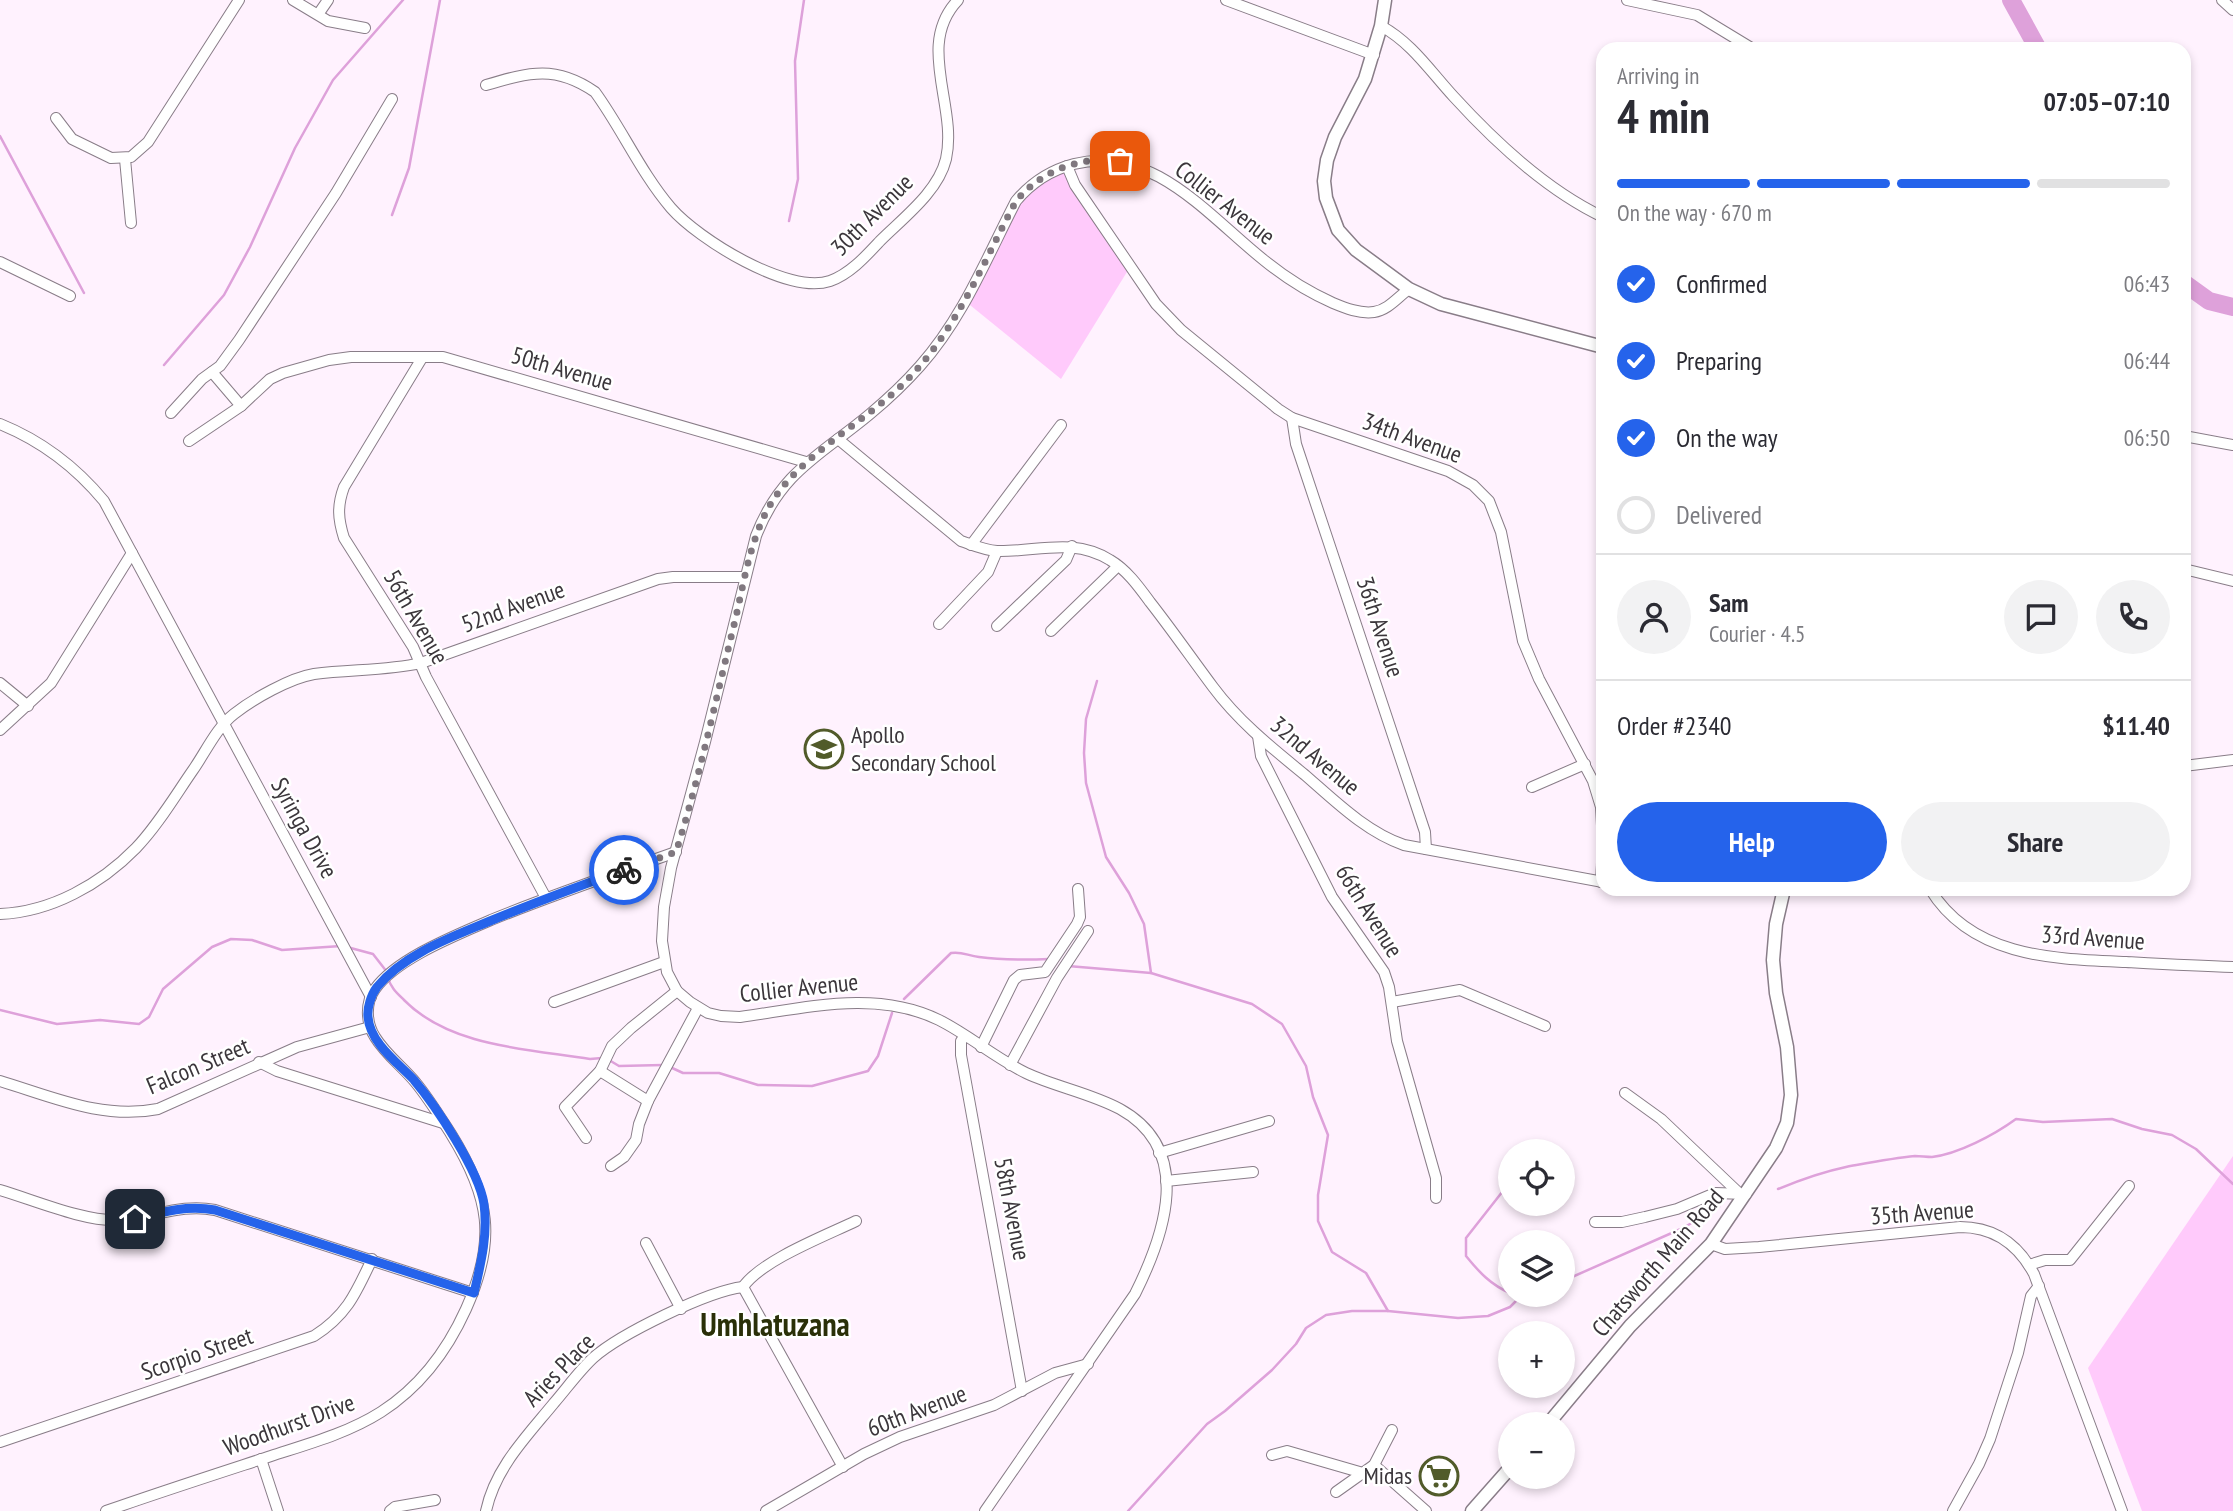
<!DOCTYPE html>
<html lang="en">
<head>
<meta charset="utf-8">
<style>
  body { margin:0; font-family:"PT Sans Narrow",sans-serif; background:#f2f2f3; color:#2b2b33; height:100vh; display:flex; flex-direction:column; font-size:26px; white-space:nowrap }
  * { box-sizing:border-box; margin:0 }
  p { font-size:23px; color:#7c7c81 }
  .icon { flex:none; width:38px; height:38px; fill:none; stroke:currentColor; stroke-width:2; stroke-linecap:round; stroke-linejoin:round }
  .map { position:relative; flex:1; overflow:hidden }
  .sheet { position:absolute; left:1596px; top:42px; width:595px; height:854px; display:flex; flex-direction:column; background:#fff; border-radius:21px; box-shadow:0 4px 10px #0003 }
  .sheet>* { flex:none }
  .controls { position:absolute; left:1498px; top:1139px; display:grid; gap:14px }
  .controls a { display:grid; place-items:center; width:77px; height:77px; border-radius:50%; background:#fff; box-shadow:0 4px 10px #0003; font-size:35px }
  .pin { position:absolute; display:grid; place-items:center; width:60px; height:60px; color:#fff; margin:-30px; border-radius:14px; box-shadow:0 4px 10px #0006 }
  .courier { position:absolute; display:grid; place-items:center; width:70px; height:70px; margin:-35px; border:5px solid #2563eb; border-radius:50%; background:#fff; color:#222; box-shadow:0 2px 9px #0007 }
  .head em { font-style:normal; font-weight:600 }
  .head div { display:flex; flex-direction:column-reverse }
  .head { display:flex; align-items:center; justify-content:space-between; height:119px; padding:0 21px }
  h1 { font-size:46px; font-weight:600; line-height:52px }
  .bar { display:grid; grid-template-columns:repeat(4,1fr); gap:10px 7px; align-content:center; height:84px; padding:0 21px }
  .bar i { height:9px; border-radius:5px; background:#e1e1e2 }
  .bar .on { background:#2563eb }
  .bar p { grid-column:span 4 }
  .line { display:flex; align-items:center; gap:18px; padding:0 21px; border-top:2px solid #e1e1e2 }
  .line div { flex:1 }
  .round { display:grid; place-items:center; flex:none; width:74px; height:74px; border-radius:37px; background:#f2f2f3 }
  ol { padding:0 21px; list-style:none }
  li { display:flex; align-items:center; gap:21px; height:77px }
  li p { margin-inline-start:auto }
  li .icon { padding:7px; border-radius:50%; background:#2563eb; color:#fff; stroke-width:4 }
  li:last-child { color:#7c7c81 }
  li i { width:38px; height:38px; border:4px solid #e1e1e2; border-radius:50% }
  .action { display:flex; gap:14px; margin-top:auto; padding:14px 21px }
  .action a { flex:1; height:80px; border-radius:42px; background:#2563eb; color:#fff; font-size:28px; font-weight:600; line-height:80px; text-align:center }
  .action a+a { background:#f2f2f3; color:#2b2b33 }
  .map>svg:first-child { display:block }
  .green { fill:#ffcafb }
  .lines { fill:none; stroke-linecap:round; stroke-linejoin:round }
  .stream { stroke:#dea1da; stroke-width:2.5 }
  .river { stroke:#dea1da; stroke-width:18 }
  .minor-casing { stroke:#897d88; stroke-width:12 }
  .tertiary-casing { stroke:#897d88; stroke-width:15 }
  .minor { stroke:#fff; stroke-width:10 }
  .tertiary { stroke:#fff; stroke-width:12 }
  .done { stroke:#80787f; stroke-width:7; stroke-dasharray:0 12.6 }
  .route { stroke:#2563eb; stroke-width:9 }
  .labels { text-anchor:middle; stroke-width:5; stroke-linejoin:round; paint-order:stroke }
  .street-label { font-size:24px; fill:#3b363b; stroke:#fff }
  .poi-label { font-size:24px; fill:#3b363b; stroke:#fff; text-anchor:start }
  .district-label { font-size:32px; font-weight:bold; fill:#2a3008; stroke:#fff }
</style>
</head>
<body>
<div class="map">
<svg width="2233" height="1511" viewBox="0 0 2233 1511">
  <rect width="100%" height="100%" fill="#fff2fe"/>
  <g class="green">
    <path d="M1067,165L1130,267L1061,379L965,301L1016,200Z"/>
    <path d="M2233,1156V1511H2142L2088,1368Z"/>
  </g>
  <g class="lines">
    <g class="stream">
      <path d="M0,136L84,293"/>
      <path d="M392,215L409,168L440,0"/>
      <path d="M789,221L798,179L795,61L804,0"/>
      <path d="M164,365L224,295L250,247L295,148L333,80L403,0"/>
      <path d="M1097,681L1086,719L1084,753L1086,783L1106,857L1129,893L1144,924L1151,973"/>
      <path d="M347,947L373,954L387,972"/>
      <path d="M1068,966L1151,973L1252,1004L1282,1024L1306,1066L1313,1097L1328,1135L1318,1195V1221L1332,1252L1366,1273L1388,1311"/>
      <path d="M388,978C391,988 397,993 404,1000C450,1047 528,1049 590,1059L602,1058"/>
      <path d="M904,999L951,953C962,951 968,956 979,957C1002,960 1025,960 1049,959"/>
      <path d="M0,1010L57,1024L100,1020L139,1024L149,1017L163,989L212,947L231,939L252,940L282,950L341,946"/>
      <path d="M609,1060L619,1066L663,1065"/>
      <path d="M670,1067L683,1073H719L758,1085L812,1086L868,1071L878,1056L892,1013"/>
      <path d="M1510,1182L1466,1238V1256C1479,1272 1491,1285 1510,1293"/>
      <path d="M1778,1189C1800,1180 1822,1172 1846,1167C1868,1163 1893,1158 1915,1156C1921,1156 1926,1157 1932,1157C1958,1154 1994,1135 2016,1119L2043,1122L2112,1119L2142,1129L2172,1135L2196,1149L2233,1184"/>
      <path d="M1563,1281L1683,1228L1719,1207"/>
      <path d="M1516,1295L1520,1297L1540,1295"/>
      <path d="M1128,1511L1207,1424L1225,1411L1272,1370L1296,1344L1306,1328L1326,1315L1352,1311H1388L1458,1318L1488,1316L1510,1307L1520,1297"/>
    </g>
    <g class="river">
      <path d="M2011,0L2038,49"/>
      <path d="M2184,283L2209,301L2233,307"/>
    </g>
    <defs>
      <g id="minor">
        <path d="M293,0L328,21L365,28"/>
        <path d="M1226,0L1374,55"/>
        <path d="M1627,0L1697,15L1753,49"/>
        <path d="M2222,0L2233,10"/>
        <path d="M319,13L328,0"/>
        <path d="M1381,26C1412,43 1430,71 1454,97C1496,143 1546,190 1603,217"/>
        <path d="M486,85C530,72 556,65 595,92C622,129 641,173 671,208C698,239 788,295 830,281C850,274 866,256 880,241C903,218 938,192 946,159C958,106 915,45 958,0"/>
        <path d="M56,118L72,139L111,158L131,157L148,142L239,0"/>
        <path d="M125,159L131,223"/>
        <path d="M1067,166L1075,185L1156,304L1181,330L1278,409L1292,418L1448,471L1473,485L1489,501L1501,532L1523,641L1539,679L1593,781L1601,807L1603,844"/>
        <path d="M0,262L70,296"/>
        <path d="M422,358L344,487C337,506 338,519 344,538L413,647L426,677L546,898"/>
        <path d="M212,372L241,406"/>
        <path d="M171,413L202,379L220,366L239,340L336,193L392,99"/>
        <path d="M1292,418L1296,444L1425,832L1426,849"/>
        <path d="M0,424C42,441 75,466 104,501L371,997"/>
        <path d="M2184,436L2233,445"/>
        <path d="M838,439L961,541C973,545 984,550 997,551C1037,552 1073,537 1110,560C1127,570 1139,587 1150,602C1172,630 1192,659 1213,687C1239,722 1272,748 1305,775C1335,801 1366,832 1404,845L1603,882"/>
        <path d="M189,441L241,406L270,379L283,373L329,360L351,357H443L806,462"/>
        <path d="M971,545L1061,425"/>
        <path d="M2184,569L2233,581"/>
        <path d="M939,624L988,572L997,551"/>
        <path d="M997,626L1066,560L1072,546"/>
        <path d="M1051,631L1118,566"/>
        <path d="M0,683L28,706"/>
        <path d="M0,730L51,683L132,553"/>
        <path d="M1258,736L1261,756L1332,897L1384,972L1389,987L1397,1041L1436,1178V1198"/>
        <path d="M2184,766L2233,760"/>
        <path d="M1532,787L1585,764"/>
        <path d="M1601,882L1603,845"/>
        <path d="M1930,889C1972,958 2055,959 2126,962C2162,964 2197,966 2233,967"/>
        <path d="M0,914C51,912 101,884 136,848C158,825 175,796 193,770C205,753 217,727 234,714C253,699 290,678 314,674C350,669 386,671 421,663L658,579L673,577H745"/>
        <path d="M554,1002L664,962"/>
        <path d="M1392,1002L1460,990L1545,1026"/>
        <path d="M965,1036L961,1041V1055L1022,1391"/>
        <path d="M981,1047L1014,980L1020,975L1045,972L1077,924L1080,917L1078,889"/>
        <path d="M259,1062L277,1071L443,1123"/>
        <path d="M1010,1065L1057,978L1088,931"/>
        <path d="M600,1071L648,1101"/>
        <path d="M0,1081C53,1097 103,1120 158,1109L297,1047L370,1027"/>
        <path d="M1625,1093L1661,1119L1740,1194"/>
        <path d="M586,1138L565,1107L600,1071L612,1046L631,1028L677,991"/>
        <path d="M1159,1153L1269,1121"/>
        <path d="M611,1166L624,1157L636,1140L639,1124L648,1101L698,1008"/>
        <path d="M1166,1181L1253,1172"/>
        <path d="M0,1190C34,1200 85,1222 119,1220C153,1218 181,1203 215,1210L473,1293"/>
        <path d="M1595,1222H1622L1645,1217L1677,1209L1715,1193L1746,1194"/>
        <path d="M646,1243L681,1309"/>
        <path d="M1711,1244L1725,1249L1759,1247L1960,1227C1994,1227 2018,1244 2034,1274L2122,1511"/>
        <path d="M2029,1265L2045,1260H2070L2129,1186"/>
        <path d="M743,1287L843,1467"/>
        <path d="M743,1287C762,1260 825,1236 856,1221"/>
        <path d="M0,1442L314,1336C347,1315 356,1293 372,1259"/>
        <path d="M1272,1455L1287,1451L1363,1473"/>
        <path d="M261,1459L278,1511"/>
        <path d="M1374,1465L1426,1511"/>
        <path d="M1336,1492L1374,1465L1392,1430"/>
        <path d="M106,1511C160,1492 216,1474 271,1456C308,1444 348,1433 381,1412C420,1387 447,1351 466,1309C497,1240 490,1197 451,1134C440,1117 429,1099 416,1083C403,1067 386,1055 375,1037C366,1023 365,1003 375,989C397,958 457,935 491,920C552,895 614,874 676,852"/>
        <path d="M390,1511L395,1507L435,1500"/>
        <path d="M486,1511C495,1468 527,1436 554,1403C567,1388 579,1371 593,1358C620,1334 708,1291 743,1287"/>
        <path d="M766,1511L864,1454L900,1437L994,1405L1055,1373L1088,1364"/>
        <path d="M985,1511L1135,1294C1165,1234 1194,1150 1120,1109C1090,1093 1056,1087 1026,1073C995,1058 969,1035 939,1020C876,989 806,1008 740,1017L721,1016L708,1013L690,1002L677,991L667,972L662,941L664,907L671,868L705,742L756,536C781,471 821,455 870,414C888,399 905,383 920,366C963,318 987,257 1016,201C1031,183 1051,170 1074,164C1153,144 1209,217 1265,261C1286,278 1308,292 1333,303C1345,308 1360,314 1374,312C1388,310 1398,297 1409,289"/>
        <path d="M1953,1511L1979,1464L1990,1439L2018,1353L2031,1296L2039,1286"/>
      </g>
      <g id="tertiary">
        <path d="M1385,0L1381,26L1365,79L1335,137L1327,160L1324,181L1326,198L1338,230L1356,250L1409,289L1441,304L1603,347"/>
        <path d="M1548,1424L1630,1326L1711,1244L1776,1148L1787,1123L1791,1095L1787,1047L1776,993L1773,960L1776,924L1784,889"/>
        <path d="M1472,1511L1510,1468"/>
      </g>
    </defs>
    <use href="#minor" class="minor-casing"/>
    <use href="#tertiary" class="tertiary-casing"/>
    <use href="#minor" class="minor"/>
    <use href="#tertiary" class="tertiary"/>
  </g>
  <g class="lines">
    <path class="done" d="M624,870L676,852C700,776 716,698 735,621C744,582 750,540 770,505C800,455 861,425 903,384C956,332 982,265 1016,201C1042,170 1081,156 1120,161"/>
    <path class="route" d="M135,1219C162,1212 187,1205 215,1210L474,1293C481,1263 488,1235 484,1204C479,1171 436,1106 414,1080C398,1063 370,1043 368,1017C367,1008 371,995 377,987C404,954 452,937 490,921C534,903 579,886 624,870"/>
  </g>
  <defs>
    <symbol id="school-ring" viewBox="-11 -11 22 22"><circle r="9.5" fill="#fff" stroke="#515b2a" stroke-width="1.5"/><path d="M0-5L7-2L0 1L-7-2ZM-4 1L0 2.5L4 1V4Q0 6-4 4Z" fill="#515b2a"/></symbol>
    <symbol id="supermarket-ring" viewBox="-11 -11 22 22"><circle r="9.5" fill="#fff" stroke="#515b2a" stroke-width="1.5"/><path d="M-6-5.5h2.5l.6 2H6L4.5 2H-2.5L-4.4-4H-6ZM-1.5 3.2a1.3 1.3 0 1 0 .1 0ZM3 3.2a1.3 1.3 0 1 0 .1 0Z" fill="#515b2a"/></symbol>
  </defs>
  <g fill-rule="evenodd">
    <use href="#school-ring" x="802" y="727" width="44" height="44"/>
    <use href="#supermarket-ring" x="1417" y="1454" width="44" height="44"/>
  </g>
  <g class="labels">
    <g class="street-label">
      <text transform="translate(1225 203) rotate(38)" y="8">Collier Avenue</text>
      <text transform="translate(872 215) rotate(-45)" y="8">30th Avenue</text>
      <text transform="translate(562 369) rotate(16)" y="8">50th Avenue</text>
      <text transform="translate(1412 438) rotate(20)" y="8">34th Avenue</text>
      <text transform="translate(513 607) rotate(-20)" y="8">52nd Avenue</text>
      <text transform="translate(416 617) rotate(60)" y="8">56th Avenue</text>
      <text transform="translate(1380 627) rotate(72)" y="8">36th Avenue</text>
      <text transform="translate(1315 756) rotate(40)" y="8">32nd Avenue</text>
      <text transform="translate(304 828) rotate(61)" y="8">Syringa Drive</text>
      <text transform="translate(1369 911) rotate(58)" y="8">66th Avenue</text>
      <text transform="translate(2093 938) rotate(4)" y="8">33rd Avenue</text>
      <text transform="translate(799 988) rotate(-6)" y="8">Collier Avenue</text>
      <text transform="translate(198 1066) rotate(-23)" y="8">Falcon Street</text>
      <text transform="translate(1012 1209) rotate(79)" y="8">58th Avenue</text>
      <text transform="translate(1922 1213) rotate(-4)" y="8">35th Avenue</text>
      <text transform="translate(1658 1263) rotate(-49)" y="8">Chatsworth Main Road</text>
      <text transform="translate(197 1354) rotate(-19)" y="8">Scorpio Street</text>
      <text transform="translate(559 1370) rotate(-46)" y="8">Aries Place</text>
      <text transform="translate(917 1411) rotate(-21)" y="8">60th Avenue</text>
      <text transform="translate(289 1425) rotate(-20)" y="8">Woodhurst Drive</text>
    </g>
    <g class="poi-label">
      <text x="851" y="743">Apollo<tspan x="851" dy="28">Secondary School</tspan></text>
      <text x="1412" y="1484" text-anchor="end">Midas</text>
    </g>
    <g class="district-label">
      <text x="775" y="1336">Umhlatuzana</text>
    </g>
  </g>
</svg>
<div class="controls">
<a><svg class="icon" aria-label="locate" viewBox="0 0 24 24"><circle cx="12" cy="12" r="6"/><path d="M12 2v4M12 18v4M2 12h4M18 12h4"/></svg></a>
<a><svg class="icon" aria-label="layers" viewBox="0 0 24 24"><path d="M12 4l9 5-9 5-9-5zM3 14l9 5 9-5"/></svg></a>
<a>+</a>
<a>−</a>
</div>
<div class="pin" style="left:1120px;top:161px;background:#ea580c"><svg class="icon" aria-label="bag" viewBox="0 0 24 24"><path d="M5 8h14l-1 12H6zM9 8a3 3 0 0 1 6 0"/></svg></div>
<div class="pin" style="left:135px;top:1219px;background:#1f2937"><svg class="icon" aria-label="home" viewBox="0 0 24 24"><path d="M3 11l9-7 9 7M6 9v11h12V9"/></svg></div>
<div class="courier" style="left:624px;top:870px"><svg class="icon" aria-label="bike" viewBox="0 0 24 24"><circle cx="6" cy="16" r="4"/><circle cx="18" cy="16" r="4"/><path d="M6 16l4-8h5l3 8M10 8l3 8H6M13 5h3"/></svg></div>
<section class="sheet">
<div class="head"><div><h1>4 min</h1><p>Arriving in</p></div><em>07:05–07:10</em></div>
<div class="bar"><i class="on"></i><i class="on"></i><i class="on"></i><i></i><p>On the way · 670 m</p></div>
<ol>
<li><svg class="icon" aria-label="check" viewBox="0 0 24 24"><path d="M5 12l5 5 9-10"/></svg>Confirmed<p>06:43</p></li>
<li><svg class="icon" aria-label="check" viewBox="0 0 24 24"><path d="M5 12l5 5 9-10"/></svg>Preparing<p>06:44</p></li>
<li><svg class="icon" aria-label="check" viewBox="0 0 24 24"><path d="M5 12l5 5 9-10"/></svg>On the way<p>06:50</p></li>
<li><i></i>Delivered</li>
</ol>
<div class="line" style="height:126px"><a class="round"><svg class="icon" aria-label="person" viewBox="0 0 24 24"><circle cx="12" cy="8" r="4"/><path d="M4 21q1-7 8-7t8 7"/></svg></a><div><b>Sam</b><p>Courier · 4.5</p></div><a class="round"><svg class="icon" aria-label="chat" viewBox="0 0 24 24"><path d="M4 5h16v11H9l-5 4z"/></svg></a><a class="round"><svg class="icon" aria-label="phone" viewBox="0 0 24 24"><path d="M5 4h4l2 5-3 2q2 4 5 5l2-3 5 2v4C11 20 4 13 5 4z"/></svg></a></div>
<div class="line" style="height:91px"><div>Order #2340</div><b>$11.40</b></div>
<div class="action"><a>Help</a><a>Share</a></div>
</section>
</div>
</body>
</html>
